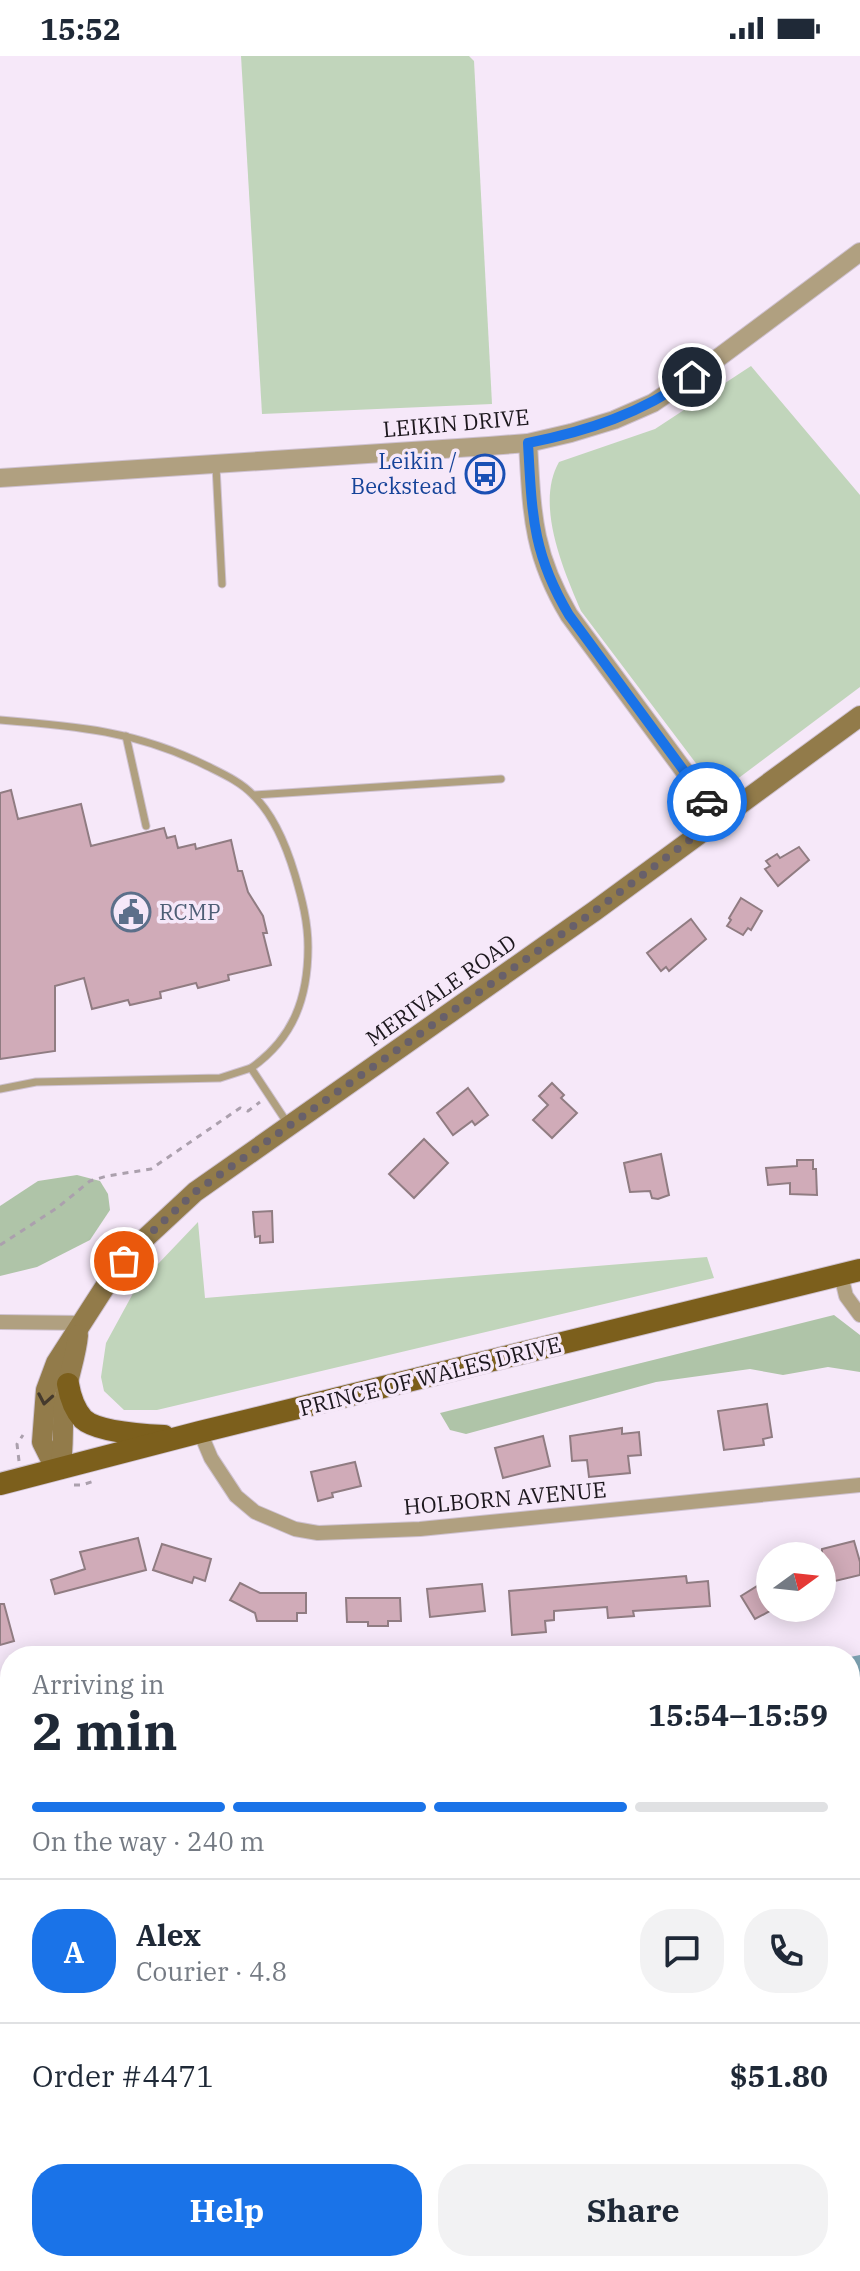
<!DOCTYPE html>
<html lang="en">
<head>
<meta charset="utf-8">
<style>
  body { margin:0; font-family:"IBM Plex Serif",serif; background:#f2f2f3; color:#1f2937; height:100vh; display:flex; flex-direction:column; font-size:30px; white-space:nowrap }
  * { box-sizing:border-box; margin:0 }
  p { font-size:26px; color:#747a83 }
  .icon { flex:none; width:44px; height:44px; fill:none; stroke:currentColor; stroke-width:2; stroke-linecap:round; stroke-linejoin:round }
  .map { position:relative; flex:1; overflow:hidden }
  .side { position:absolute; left:0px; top:1590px; width:860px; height:626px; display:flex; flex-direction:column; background:#fff; border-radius:32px 32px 0 0; box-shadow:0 4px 20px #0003 }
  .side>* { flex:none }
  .needle { width:52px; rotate:75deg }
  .controls { position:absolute; left:756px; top:1486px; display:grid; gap:16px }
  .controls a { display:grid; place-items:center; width:80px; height:80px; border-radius:50%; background:#fff; box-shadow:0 4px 20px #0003; font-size:40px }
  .pin { position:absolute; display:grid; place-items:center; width:68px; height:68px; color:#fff; margin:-34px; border:4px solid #fff; border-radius:50%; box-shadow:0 2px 8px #0007 }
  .courier { position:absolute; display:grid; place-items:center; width:80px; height:80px; margin:-40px; border:6px solid #1a73e8; border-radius:50%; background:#fff; color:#222; box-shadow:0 2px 10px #0007 }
  .summary em { font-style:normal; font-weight:700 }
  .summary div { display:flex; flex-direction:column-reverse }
  .summary { display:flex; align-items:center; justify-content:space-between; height:136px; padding:0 32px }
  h1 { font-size:52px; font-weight:700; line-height:60px }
  .bar { display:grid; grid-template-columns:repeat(4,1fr); gap:12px 8px; align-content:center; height:96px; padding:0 32px }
  .bar i { height:10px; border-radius:6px; background:#e0e1e3 }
  .bar .current { background:#1a73e8 }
  .bar p { grid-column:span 4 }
  .line { display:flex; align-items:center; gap:20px; padding:0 32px; border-top:2px solid #e0e1e3 }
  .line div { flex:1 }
  .round { display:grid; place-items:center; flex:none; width:84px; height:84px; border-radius:32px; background:#f2f2f3 }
  .cta { display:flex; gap:16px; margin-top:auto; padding:16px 32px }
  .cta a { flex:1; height:92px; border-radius:32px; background:#1a73e8; color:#fff; font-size:32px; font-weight:700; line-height:92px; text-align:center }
  .cta a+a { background:#f2f2f3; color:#1f2937 }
  .status { display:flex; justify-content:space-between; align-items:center; height:56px; padding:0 40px; background:#fff; direction:ltr }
  .status svg { height:22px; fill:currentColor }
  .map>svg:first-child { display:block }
  .green { fill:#c1d5bb }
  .forest { fill:#afc4a8 }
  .water { fill:#81a6b6 }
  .building { fill:#d0abb8; stroke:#907c82; stroke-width:2 }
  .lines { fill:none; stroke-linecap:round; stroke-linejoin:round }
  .service-casing { stroke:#cfc2d1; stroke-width:9 }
  .minor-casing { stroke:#cfc2d1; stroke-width:16 }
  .tertiary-casing { stroke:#cfc2d1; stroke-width:20 }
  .secondary-casing { stroke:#cfc2d1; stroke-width:22 }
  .primary-casing { stroke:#cfc2d1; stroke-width:24 }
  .path { stroke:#aba0ad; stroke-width:3; stroke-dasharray:6 6; stroke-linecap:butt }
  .service { stroke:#b0a080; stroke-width:7 }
  .minor { stroke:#b0a080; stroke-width:14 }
  .tertiary { stroke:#b0a080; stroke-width:18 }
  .secondary { stroke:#927b4a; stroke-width:20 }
  .primary { stroke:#7c5f1c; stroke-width:22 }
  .oneway { stroke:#453a2d }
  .done { stroke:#68606a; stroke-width:8; stroke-dasharray:0 14.4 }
  .route { stroke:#1a73e8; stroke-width:10 }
  .labels { text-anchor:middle; stroke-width:7; stroke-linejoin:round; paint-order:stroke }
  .street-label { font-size:22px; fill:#1c171d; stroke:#f6e8f9 }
  .transit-label { font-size:22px; fill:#164399; stroke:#f6e8f9; text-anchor:end }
  .service-label { font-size:22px; fill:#4e5e75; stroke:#f6e8f9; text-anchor:start }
</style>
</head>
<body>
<div class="status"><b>15:52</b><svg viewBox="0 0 49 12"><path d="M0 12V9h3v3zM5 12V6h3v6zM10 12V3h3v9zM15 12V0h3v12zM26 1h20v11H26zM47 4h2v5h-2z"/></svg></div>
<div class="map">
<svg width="860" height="2215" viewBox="0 0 860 2215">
  <rect width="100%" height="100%" fill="#f6e8f9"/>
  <g class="green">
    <path d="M241,0H469L474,5L492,348L262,358Z"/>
    <path d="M751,310L860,439V631L728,730H715L695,706L581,555C563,513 535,448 559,406L655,373Z"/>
    <path d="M198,1166L205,1242L707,1201L714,1222L157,1354H124L104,1335L101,1321L106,1287L137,1230Z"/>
    <path d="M860,2075V2215H539L561,2206H850V2080Z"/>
    <path d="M324,2206H450L453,2215H332Z"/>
  </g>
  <g class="forest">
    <path d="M77,1119L100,1125L108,1138L110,1154L90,1184L37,1211L0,1220V1150L38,1125Z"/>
    <path d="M834,1259L860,1279V1316L828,1311L783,1319L750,1313L656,1326L466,1378L450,1374L440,1357Z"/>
  </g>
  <g class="water">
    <path d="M860,1599V1867L850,1868V1601Z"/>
    <path d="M10,1628V1958L0,1950V1631Z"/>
  </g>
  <g class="building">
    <path d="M11,734L18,763L81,748L91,790L164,772L167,782L175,780L178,792L195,788L196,793L231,784L238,815H242L248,836L263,860L267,877H263L271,909L228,919L229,924L198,932L196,927L160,936L161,942L130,949L128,944L92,953L84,922L55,930V995L0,1003V737Z"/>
    <path d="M799,791L809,804L778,830L765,813L770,810L766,805L777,798L780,802Z"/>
    <path d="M741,842L762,855L751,874L748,872L743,879L727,870L731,864L729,862Z"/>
    <path d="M691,863L706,883L669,915L666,911L661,915L647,897Z"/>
    <path d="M552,1027L564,1039L561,1042L577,1057L552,1082L533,1064L548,1049L539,1040Z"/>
    <path d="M468,1032L488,1059L475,1069L472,1065L453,1079L437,1057Z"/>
    <path d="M424,1083L448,1107L414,1142L389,1118Z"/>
    <path d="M661,1098L669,1139L658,1143L652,1142L650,1135L630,1136L624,1107Z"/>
    <path d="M797,1104H813V1113H816L817,1139L790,1138V1127L768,1129L766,1112L797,1110Z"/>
    <path d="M272,1155L273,1186L260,1187V1180L255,1181L253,1156Z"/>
    <path d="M767,1348L772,1381L763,1383L764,1389L724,1394L718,1355Z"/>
    <path d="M622,1372V1378L639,1376L641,1399L628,1400L630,1417L589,1421L587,1404L572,1405L570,1380Z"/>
    <path d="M543,1380L550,1410L503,1422L495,1392Z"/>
    <path d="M355,1406L361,1430L332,1437L333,1441L318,1445L311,1416Z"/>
    <path d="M138,1482L146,1514L55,1538L51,1524L85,1513L80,1496Z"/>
    <path d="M854,1485L860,1506V1519L831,1526L827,1522L822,1523V1493Z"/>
    <path d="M162,1488L211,1503L205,1525L194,1521L192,1527L153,1514Z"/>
    <path d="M686,1520L687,1527L708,1525L710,1550L633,1555L634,1560L608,1562L607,1551L554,1555V1564L545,1565L546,1576L512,1579L509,1535Z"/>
    <path d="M770,1522V1555L755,1563L741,1540Z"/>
    <path d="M240,1527L260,1537H306V1557H297V1565H257L255,1557L230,1544Z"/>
    <path d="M482,1528L485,1555L430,1561L427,1533Z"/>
    <path d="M346,1542H400L401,1565H388V1570H368V1566H347Z"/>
    <path d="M0,1548H4L14,1585L0,1589Z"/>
  </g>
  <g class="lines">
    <defs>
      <g id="service">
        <path d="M216,410L222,528"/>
        <path d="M0,664C76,670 137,675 207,710C223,718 241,726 253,739C274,759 287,792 295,819C302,843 308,866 308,891C308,941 294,982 251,1012L288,1068"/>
        <path d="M126,680L146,770"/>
        <path d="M254,739L501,723"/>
        <path d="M0,1033L36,1026L220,1022L251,1012"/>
      </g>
      <g id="minor">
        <path d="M841,1219L846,1240L860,1259"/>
        <path d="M0,1266L84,1267"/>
        <path d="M200,1376L211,1402L236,1440L255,1456L295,1473L318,1477L420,1473L860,1429"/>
        <path d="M0,2106L10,2107"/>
        <path d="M90,2206L98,2215"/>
      </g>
      <g id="tertiary">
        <path d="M528,387C532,457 532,497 569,559L719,762"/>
        <path d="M0,422L489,390L528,387L571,377L614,364L653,347L714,305L860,196"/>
      </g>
      <g id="secondary">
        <path d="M60,1413L50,1402L42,1386L46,1334L56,1307L110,1223L139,1188L195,1136L596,854L860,660"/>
        <path d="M60,1413C65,1389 61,1366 65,1342C68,1320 76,1301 78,1279"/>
      </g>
      <g id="primary">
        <path d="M68,1328C70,1340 74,1353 83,1363C97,1376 145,1379 164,1380"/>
        <path d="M0,1428L200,1376L860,1214"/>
      </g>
    </defs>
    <use href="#service" class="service-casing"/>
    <use href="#minor" class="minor-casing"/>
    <use href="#tertiary" class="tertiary-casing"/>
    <use href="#secondary" class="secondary-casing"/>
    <use href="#primary" class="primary-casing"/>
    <g class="path">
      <path d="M0,1189L57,1152L90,1125L107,1120L151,1113L240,1052L248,1055L260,1046"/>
      <path d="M19,1405L17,1388L23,1379"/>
      <path d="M74,1429H82L97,1424"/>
    </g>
    <use href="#service" class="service"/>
    <use href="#minor" class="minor"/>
    <use href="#tertiary" class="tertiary"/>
    <use href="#secondary" class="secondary"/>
    <use href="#primary" class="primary"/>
  </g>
  <defs><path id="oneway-chevron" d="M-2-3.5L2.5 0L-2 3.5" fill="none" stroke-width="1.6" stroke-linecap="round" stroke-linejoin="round" transform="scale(2)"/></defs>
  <use class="oneway" href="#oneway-chevron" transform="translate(45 1343) rotate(100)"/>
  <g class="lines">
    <path class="done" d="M124,1205L139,1188L195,1136L596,854L719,762L707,746"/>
    <path class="route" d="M692,321C642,357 588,375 528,387C532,457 532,497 569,559L707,746"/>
  </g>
  <defs>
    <symbol id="bus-ring" viewBox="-11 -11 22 22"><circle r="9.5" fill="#f6e8f9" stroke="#1a4fb4" stroke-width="1.5"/><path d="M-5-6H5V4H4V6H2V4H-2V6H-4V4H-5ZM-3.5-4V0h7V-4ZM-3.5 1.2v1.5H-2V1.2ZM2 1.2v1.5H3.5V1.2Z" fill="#1a4fb4"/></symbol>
    <symbol id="civic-ring" viewBox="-11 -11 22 22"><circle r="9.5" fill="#f6e8f9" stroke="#5c6f8a" stroke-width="1.5"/><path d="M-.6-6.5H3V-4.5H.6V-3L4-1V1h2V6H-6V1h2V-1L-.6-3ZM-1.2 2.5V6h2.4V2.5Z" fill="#5c6f8a"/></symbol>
  </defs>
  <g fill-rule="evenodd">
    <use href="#bus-ring" x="463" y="396" width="44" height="44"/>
    <use href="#civic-ring" x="109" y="834" width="44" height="44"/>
  </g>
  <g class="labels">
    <g class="street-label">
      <text transform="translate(456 367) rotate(-5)" y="8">LEIKIN DRIVE</text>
      <text transform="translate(441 934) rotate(-35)" y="8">MERIVALE ROAD</text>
      <text transform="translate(430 1320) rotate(-14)" y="8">PRINCE OF WALES DRIVE</text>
      <text transform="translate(505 1442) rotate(-5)" y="8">HOLBORN AVENUE</text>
    </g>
    <g class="transit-label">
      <text x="457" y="413">Leikin /<tspan x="457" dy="25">Beckstead</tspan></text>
    </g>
    <g class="service-label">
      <text x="159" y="864">RCMP</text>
    </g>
  </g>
</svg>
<div class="controls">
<a><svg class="needle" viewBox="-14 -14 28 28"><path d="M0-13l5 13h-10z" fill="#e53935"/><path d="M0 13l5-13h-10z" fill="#747a83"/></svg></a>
</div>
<div class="pin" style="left:124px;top:1205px;background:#ea580c"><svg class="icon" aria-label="bag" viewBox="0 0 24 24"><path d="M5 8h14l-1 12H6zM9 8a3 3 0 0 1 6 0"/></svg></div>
<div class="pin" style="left:692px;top:321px;background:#1f2937"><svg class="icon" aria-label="home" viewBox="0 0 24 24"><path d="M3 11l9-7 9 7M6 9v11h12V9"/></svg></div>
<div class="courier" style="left:707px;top:746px"><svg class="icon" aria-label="car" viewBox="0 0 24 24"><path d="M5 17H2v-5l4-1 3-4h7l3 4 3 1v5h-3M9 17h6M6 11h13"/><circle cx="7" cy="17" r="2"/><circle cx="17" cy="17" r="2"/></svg></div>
<section class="side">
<div class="summary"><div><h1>2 min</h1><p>Arriving in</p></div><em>15:54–15:59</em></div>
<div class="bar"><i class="current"></i><i class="current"></i><i class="current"></i><i></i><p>On the way · 240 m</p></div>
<div class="line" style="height:144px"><b class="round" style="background:#1a73e8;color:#fff">A</b><div><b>Alex</b><p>Courier · 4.8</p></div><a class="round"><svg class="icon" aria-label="chat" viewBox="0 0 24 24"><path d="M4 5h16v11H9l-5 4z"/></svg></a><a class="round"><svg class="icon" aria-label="phone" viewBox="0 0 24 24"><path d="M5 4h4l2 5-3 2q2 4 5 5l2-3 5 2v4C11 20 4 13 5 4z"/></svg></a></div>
<div class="line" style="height:104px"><div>Order #4471</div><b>$51.80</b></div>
<div class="cta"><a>Help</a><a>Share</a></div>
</section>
</div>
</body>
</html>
